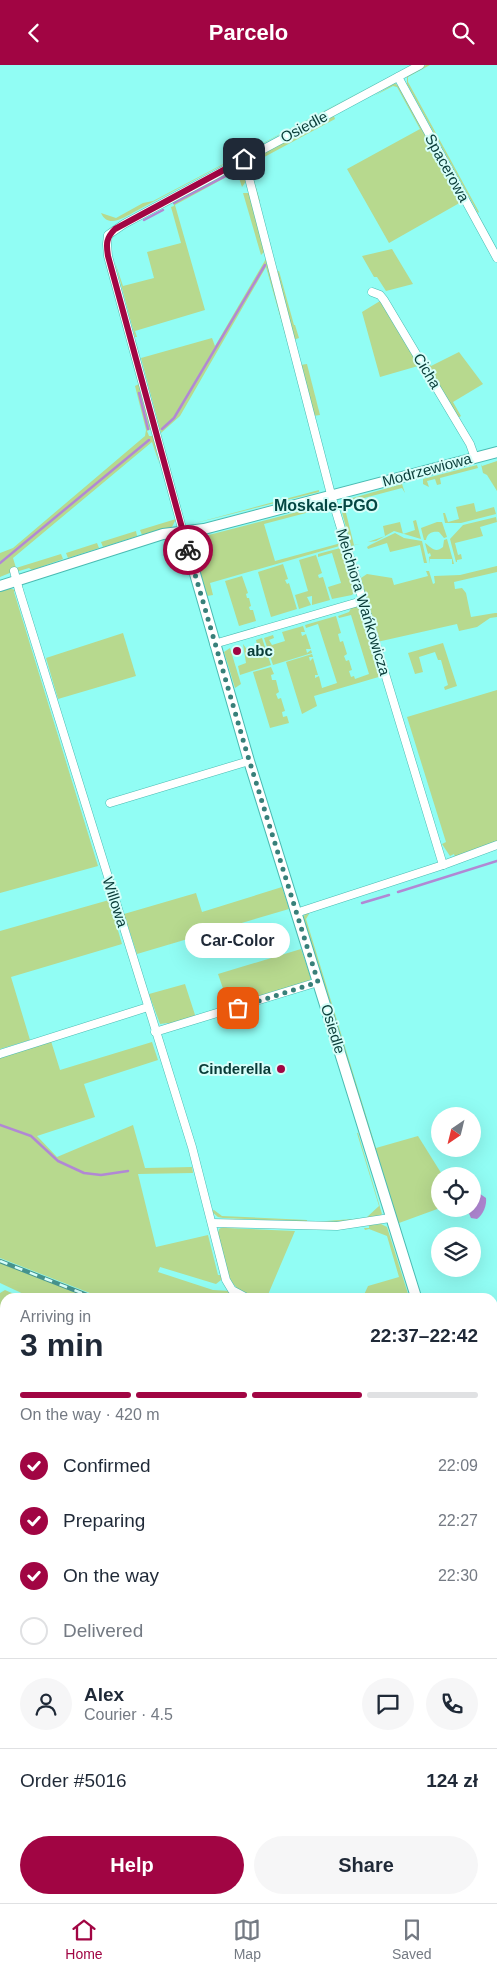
<!DOCTYPE html>
<html lang="en">
<head>
<meta charset="utf-8">
<style>
  body { margin:0; font-family:Arial,sans-serif; background:#f6f6f7; color:#1f2937; height:100vh; display:flex; flex-direction:column; font-size:19px; white-space:nowrap }
  * { box-sizing:border-box; margin:0 }
  p { font-size:16px; color:#747a83 }
  .icon { flex:none; width:28px; height:28px; fill:none; stroke:currentColor; stroke-width:2; stroke-linecap:round; stroke-linejoin:round }
  .map { position:relative; flex:1; overflow:hidden }
  .panel { position:absolute; left:0px; top:1228px; width:498px; height:611px; display:flex; flex-direction:column; background:#fff; border-radius:15px 15px 0 0; box-shadow:0 5px 20px #0002 }
  .panel>* { flex:none }
  .needle { width:32px; rotate:215deg }
  .buttons { position:absolute; left:431px; top:1042px; display:grid; gap:10px }
  .buttons a { display:grid; place-items:center; width:50px; height:50px; border-radius:50%; background:#fff; box-shadow:0 5px 20px #0002; font-size:25px }
  .pin { position:absolute; display:grid; place-items:center; width:42px; height:42px; color:#fff; margin:-21px; border-radius:10px; box-shadow:0 2px 8px #0006 }
  .courier { position:absolute; display:grid; place-items:center; width:50px; height:50px; margin:-25px; border:4px solid #a10543; border-radius:50%; background:#fff; color:#222; box-shadow:0 1px 6px #0007 }
  .bubble { position:absolute; height:35px; border-radius:18px; background:#fff; box-shadow:0 5px 20px #0002; font-size:16px; font-weight:700; line-height:35px; text-align:center }
  .headline em { font-style:normal; font-weight:700 }
  .headline div { display:flex; flex-direction:column-reverse }
  .headline { display:flex; align-items:center; justify-content:space-between; height:85px; padding:0 20px }
  h1 { font-size:32px; font-weight:700; line-height:38px }
  .bar { display:grid; grid-template-columns:repeat(4,1fr); gap:8px 5px; align-content:center; height:60px; padding:0 20px }
  .bar i { height:6px; border-radius:4px; background:#e0e1e3 }
  .bar .current { background:#a10543 }
  .bar p { grid-column:span 4 }
  .line { display:flex; align-items:center; gap:12px; padding:0 20px; border-top:1px solid #e0e1e3 }
  .line div { flex:1 }
  .round { display:grid; place-items:center; flex:none; width:52px; height:52px; border-radius:26px; background:#f6f6f7 }
  ol { padding:0 20px; list-style:none }
  li { display:flex; align-items:center; gap:15px; height:55px }
  li p { margin-inline-start:auto }
  li .icon { padding:5px; border-radius:50%; background:#a10543; color:#fff; stroke-width:4 }
  li:last-child { color:#747a83 }
  li i { width:28px; height:28px; border:2px solid #e0e1e3; border-radius:50% }
  .action { display:flex; gap:10px; margin-top:auto; padding:10px 20px }
  .action a { flex:1; height:58px; border-radius:30px; background:#a10543; color:#fff; font-size:20px; font-weight:700; line-height:58px; text-align:center }
  .action a+a { background:#f6f6f7; color:#1f2937 }
  header { display:flex; justify-content:space-between; align-items:center; height:65px; padding:0 20px; background:#a10543; color:#fff; font-size:22px; font-weight:700 }
  .menu { display:flex; justify-content:space-around; align-items:center; height:70px; border-top:1px solid #e0e1e3; background:#fff; font-size:14px; color:#747a83 }
  .menu a { display:grid; justify-items:center; gap:2px }
  .menu .current { color:#a10543 }
  .map>svg:first-child { display:block }
  .green { fill:#b7d98e }
  .water { fill:#b188d4 }
  .lines { fill:none; stroke-linecap:round; stroke-linejoin:round }
  .stream { stroke:#b188d4; stroke-width:2.5 }
  .minor-casing { stroke:#4abbb2; stroke-width:9 }
  .tertiary-casing { stroke:#4abbb2; stroke-width:12 }
  .minor { stroke:#fff; stroke-width:8 }
  .tertiary { stroke:#fff; stroke-width:10 }
  .rail-casing { stroke:#46938d; stroke-width:4.5 }
  .rail { stroke:#d6fef9; stroke-width:2.5; stroke-dasharray:8; stroke-linecap:butt }
  .done { stroke:#387f79; stroke-width:5; stroke-dasharray:0 9 }
  .route { stroke:#a10543; stroke-width:6 }
  .poi-dot { fill:#a10543; stroke:#d6fef9; stroke-width:2 }
  .labels { text-anchor:middle; stroke-width:4; stroke-linejoin:round; paint-order:stroke }
  .street-label { font-size:15px; fill:#083b37; stroke:#d6fef9 }
  .poi-label { font-size:15px; font-weight:bold; fill:#083b37; stroke:#d6fef9; text-anchor:start }
  .neighbourhood-label { font-size:16px; font-weight:bold; fill:#044743; stroke:#d6fef9 }
</style>
</head>
<body>
<header><svg class="icon" aria-label="back" viewBox="0 0 24 24"><path d="M15 5l-7 7 7 7"/></svg>Parcelo<svg class="icon" aria-label="search" viewBox="0 0 24 24"><circle cx="10" cy="10" r="6"/><path d="M15 15l6 6"/></svg></header>
<div class="map">
<svg width="497" height="1838" viewBox="0 0 497 1838">
  <rect width="100%" height="100%" fill="#91fdf4"/>
  <g class="green">
    <path d="M426,0H430L408,12V17L479,147L478,148L407,19V11Z"/>
    <path d="M386,13L136,146C125,152 108,164 101,148L116,153L143,138L153,136Z"/>
    <path d="M395,18L398,21L463,136L389,178L347,104L420,64L397,22L393,21L374,31Z"/>
    <path d="M334,51L335,54L255,97L252,109L260,136H257L250,107L252,94Z"/>
    <path d="M239,101H243L247,115L242,122L239,113L232,109L175,140L205,245L135,266L137,272H135L115,197L123,221L154,213L147,187L181,178L171,142L174,141L173,136Z"/>
    <path d="M243,128H251L265,186L261,190Z"/>
    <path d="M392,184L413,219L386,226L377,212H374L362,191Z"/>
    <path d="M267,192L290,278L288,279L266,202L180,351L161,368L141,293L212,273L215,281Z"/>
    <path d="M279,206L294,260H295L299,273L293,275L275,207Z"/>
    <path d="M380,236H381L431,320L430,321L418,301L380,312L362,247Z"/>
    <path d="M459,287L483,319L453,337L461,351L458,353L425,297L427,296L431,301Z"/>
    <path d="M307,299L320,350L313,351L300,300Z"/>
    <path d="M139,319L151,364L147,366L149,371H153L159,398L152,377L13,493L16,503L61,489L63,494L32,505L29,503L19,506L17,505L0,512V488L13,483L145,371L146,365L135,321Z"/>
    <path d="M497,396V426L487,410L483,408L481,399L482,401Z"/>
    <path d="M477,400L478,403L440,413L441,419L437,420L435,414L427,416L429,422L423,419V414Z"/>
    <path d="M171,402L188,460L319,425V427L188,460Z"/>
    <path d="M402,419L405,428L402,423L349,437L351,443L345,444L354,480L360,479L351,481L340,440L341,438L349,436V434Z"/>
    <path d="M474,438L476,447L494,442L496,449L461,458H445L443,448H445L448,457L459,454L456,442Z"/>
    <path d="M324,440L332,447L334,446L335,450L333,451L332,447L325,443L264,459L275,496L341,478L335,458L337,457L343,480L210,518L213,530L207,531L192,476L201,474V472Z"/>
    <path d="M496,452L497,457L480,462L483,471L455,478L458,490L461,489L462,494L457,495V497H456L450,474L463,460Z"/>
    <path d="M176,454L172,462L142,470L140,465Z"/>
    <path d="M416,455L421,474L394,466L376,476L368,477L385,471L383,461L400,457L403,469L415,465L413,456Z"/>
    <path d="M437,457H442L447,472L444,473L439,467C433,466 427,468 426,475H424L421,463Z"/>
    <path d="M136,466L137,471L103,482L101,477Z"/>
    <path d="M395,468L404,473L422,476L427,498H424L420,480L390,487L387,478L368,484L367,482L370,480Z"/>
    <path d="M447,474L454,499H452V494H430V499L429,492L431,491L430,488L428,489L425,478C431,482 435,489 443,482L444,475Z"/>
    <path d="M97,478L99,483L68,493L66,488Z"/>
    <path d="M344,482L356,525L352,530L332,534L328,522L341,518L332,488L318,492V489Z"/>
    <path d="M316,490L322,508L318,510L319,513L323,512L330,535L312,540V531L307,532L311,540L299,544L295,530L308,526L299,495Z"/>
    <path d="M283,499L288,514L285,515L287,519L289,518L297,544L271,552L258,507Z"/>
    <path d="M497,501V507L454,517L455,524L462,523L466,528L471,552L495,548H497V552L490,553L477,562L459,566L457,559L377,577L361,513L367,509L392,513L394,520L428,511L426,506H429L433,519L435,518L434,511L460,510Z"/>
    <path d="M242,511L248,528L246,529L247,533H249L251,541L249,542L250,545H253L256,556L239,561L225,516Z"/>
    <path d="M9,523L15,525L14,527L98,801L0,828V525Z"/>
    <path d="M352,541H356L362,544L382,611L314,631L317,641L302,649L286,597L312,589L313,592H309L310,596L313,593L318,610H315V613L319,611L322,623L337,618L318,559L306,563L305,560L336,551L341,568L338,569L340,577L343,576L347,589L344,591L346,596L349,595L352,605L349,606L351,612L354,611L355,614L369,609L351,550L339,553L338,551L349,547Z"/>
    <path d="M303,561L305,567H301L302,571L306,569L311,584H306L307,588L311,585L312,588L273,600L264,573L273,570L274,573L269,575L272,580L285,576L282,567Z"/>
    <path d="M123,568L136,611L58,634L46,593Z"/>
    <path d="M262,573L271,600L240,610L238,601L246,598L243,579L248,586L258,583L256,575Z"/>
    <path d="M443,578L457,621L445,625L444,622L448,620L441,595H438L435,587L419,592L423,607L415,609L408,588Z"/>
    <path d="M230,583L241,619L235,623L224,587Z"/>
    <path d="M271,602L274,609L271,610L272,615H276L279,627L276,629L278,634L281,633L285,646L282,647L283,652L287,651L289,658L270,663L253,607Z"/>
    <path d="M497,625V776L455,792L454,789L450,791L442,779L446,777L407,652Z"/>
    <path d="M282,822L289,844L137,889L124,849L196,828L202,847Z"/>
    <path d="M109,835L122,879L11,912L30,975L0,984V866Z"/>
    <path d="M308,846L309,849L306,854L376,1083L418,1071L443,1111H440V1143L399,1158L403,1174H401L303,852Z"/>
    <path d="M301,884L311,913L309,916L229,941L218,909Z"/>
    <path d="M185,919L196,953L169,961L168,958L160,959L149,929Z"/>
    <path d="M51,976L60,1005L152,977L158,995L84,1019L95,1052L37,1071L57,1092L133,1060L145,1103L192,1102L193,1108L138,1109L156,1182L208,1170L218,1210H221V1215L216,1219L160,1202L158,1207L213,1225L230,1226L238,1232H100L0,1193V993Z"/>
    <path d="M357,1068H358L382,1149L377,1153L336,1157H313L366,1153L379,1141Z"/>
    <path d="M214,1145L222,1151L307,1155V1157L223,1153L218,1152L211,1146Z"/>
    <path d="M381,1159L387,1162L409,1232H363L368,1221L399,1212L387,1171L369,1164L365,1165L364,1163H369V1160Z"/>
    <path d="M227,1160V1163L295,1166L267,1232C224,1232 226,1201 218,1168L219,1164Z"/>
    <path d="M0,1198L87,1232H30L0,1218Z"/>
    <path d="M5,1225L21,1232H5V1332L0,1331V1228Z"/>
    <path d="M5,1336V1486H0V1337Z"/>
    <path d="M493,1420L497,1429V1516L493,1517Z"/>
    <path d="M0,1493H5V1571L0,1570Z"/>
    <path d="M497,1530V1646L492,1644V1533Z"/>
    <path d="M0,1604L5,1622V1834H492L493,1697L497,1709V1838H0Z"/>
  </g>
  <path class="water" d="M473,1124L486,1133C487,1140 483,1150 477,1154L471,1153L467,1144H472Z"/>
  <g class="lines">
    <g class="stream">
      <path d="M174,138L241,103"/>
      <path d="M144,155L163,145"/>
      <path d="M139,328L148,364"/>
      <path d="M162,364L174,353L265,200"/>
      <path d="M0,498L149,375"/>
      <path d="M398,827L497,796"/>
      <path d="M362,838L389,830"/>
      <path d="M0,1060L31,1071L58,1096L84,1108L101,1110L128,1106"/>
      <path d="M0,1438L5,1439"/>
      <path d="M450,1834L452,1838"/>
    </g>
    <defs>
      <g id="minor">
        <path d="M398,12L497,193"/>
        <path d="M244,94L333,437L443,800"/>
        <path d="M372,227L380,230L384,235L470,379L475,393"/>
        <path d="M183,467L108,191L107,179L108,170L124,159L420,0"/>
        <path d="M14,506L19,525L192,1082L226,1215L232,1225L245,1232"/>
        <path d="M214,579L362,536"/>
        <path d="M110,738L249,696"/>
        <path d="M296,848L443,800L497,780"/>
        <path d="M155,967L318,917"/>
        <path d="M0,989L148,942"/>
        <path d="M212,1158L337,1161L390,1153"/>
        <path d="M492,1346L497,1347"/>
        <path d="M0,1488H5"/>
        <path d="M492,1524L497,1523"/>
        <path d="M0,1575H5"/>
        <path d="M0,1590L5,1608"/>
      </g>
      <g id="tertiary">
        <path d="M183,467L249,696L416,1232"/>
        <path d="M0,521L163,469L204,464L497,387"/>
        <path d="M492,1407L497,1416"/>
      </g>
    </defs>
    <use href="#minor" class="minor-casing"/>
    <use href="#tertiary" class="tertiary-casing"/>
    <use href="#minor" class="minor"/>
    <use href="#tertiary" class="tertiary"/>
    <defs>
      <g id="rail">
        <path d="M0,1196L92,1232"/>
        <path d="M492,1371L497,1372"/>
      </g>
    </defs>
    <use href="#rail" class="rail-casing"/>
    <use href="#rail" class="rail"/>
  </g>
  <g class="lines">
    <path class="done" d="M188,485L246,685L318,917L238,943"/>
    <path class="route" d="M188,485L108,191C106,179 106,173 115,164L244,94"/>
  </g>
  <g class="poi-dot">
    <circle cx="237" cy="586" r="5"/>
    <circle cx="281" cy="1004" r="5"/>
  </g>
  <g class="labels">
    <g class="street-label">
      <text transform="translate(304 62) rotate(-28)" y="5">Osiedle</text>
      <text transform="translate(447 103) rotate(61)" y="5">Spacerowa</text>
      <text transform="translate(427 306) rotate(59)" y="5">Cicha</text>
      <text transform="translate(427 405) rotate(-15)" y="5">Modrzewiowa</text>
      <text transform="translate(363 537) rotate(73)" y="5">Melchiora Wańkowicza</text>
      <text transform="translate(115 837) rotate(72)" y="5">Willowa</text>
      <text transform="translate(333 964) rotate(73)" y="5">Osiedle</text>
    </g>
    <g class="poi-label">
      <text x="247" y="591">abc</text>
      <text x="271" y="1009" text-anchor="end">Cinderella</text>
    </g>
    <g class="neighbourhood-label">
      <text x="326" y="446">Moskale-PGO</text>
    </g>
  </g>
</svg>
<div class="buttons">
<a><svg class="needle" viewBox="-14 -14 28 28"><path d="M0-13l5 13h-10z" fill="#e53935"/><path d="M0 13l5-13h-10z" fill="#747a83"/></svg></a>
<a><svg class="icon" aria-label="locate" viewBox="0 0 24 24"><circle cx="12" cy="12" r="6"/><path d="M12 2v4M12 18v4M2 12h4M18 12h4"/></svg></a>
<a><svg class="icon" aria-label="layers" viewBox="0 0 24 24"><path d="M12 4l9 5-9 5-9-5zM3 14l9 5 9-5"/></svg></a>
</div>
<div class="pin" style="left:238px;top:943px;background:#ea580c"><svg class="icon" aria-label="bag" viewBox="0 0 24 24"><path d="M5 8h14l-1 12H6zM9 8a3 3 0 0 1 6 0"/></svg></div>
<div class="pin" style="left:244px;top:94px;background:#1f2937"><svg class="icon" aria-label="home" viewBox="0 0 24 24"><path d="M3 11l9-7 9 7M6 9v11h12V9"/></svg></div>
<div class="courier" style="left:188px;top:485px"><svg class="icon" aria-label="bike" viewBox="0 0 24 24"><circle cx="6" cy="16" r="4"/><circle cx="18" cy="16" r="4"/><path d="M6 16l4-8h5l3 8M10 8l3 8H6M13 5h3"/></svg></div>
<div class="bubble" style="left:185px;top:858px;width:105px">Car-Color</div>
<section class="panel">
<div class="headline"><div><h1>3 min</h1><p>Arriving in</p></div><em>22:37–22:42</em></div>
<div class="bar"><i class="current"></i><i class="current"></i><i class="current"></i><i></i><p>On the way · 420 m</p></div>
<ol>
<li><svg class="icon" aria-label="check" viewBox="0 0 24 24"><path d="M5 12l5 5 9-10"/></svg>Confirmed<p>22:09</p></li>
<li><svg class="icon" aria-label="check" viewBox="0 0 24 24"><path d="M5 12l5 5 9-10"/></svg>Preparing<p>22:27</p></li>
<li><svg class="icon" aria-label="check" viewBox="0 0 24 24"><path d="M5 12l5 5 9-10"/></svg>On the way<p>22:30</p></li>
<li><i></i>Delivered</li>
</ol>
<div class="line" style="height:90px"><a class="round"><svg class="icon" aria-label="person" viewBox="0 0 24 24"><circle cx="12" cy="8" r="4"/><path d="M4 21q1-7 8-7t8 7"/></svg></a><div><b>Alex</b><p>Courier · 4.5</p></div><a class="round"><svg class="icon" aria-label="chat" viewBox="0 0 24 24"><path d="M4 5h16v11H9l-5 4z"/></svg></a><a class="round"><svg class="icon" aria-label="phone" viewBox="0 0 24 24"><path d="M5 4h4l2 5-3 2q2 4 5 5l2-3 5 2v4C11 20 4 13 5 4z"/></svg></a></div>
<div class="line" style="height:65px"><div>Order #5016</div><b>124 zł</b></div>
<div class="action"><a>Help</a><a>Share</a></div>
</section>
</div>
<nav class="menu">
<a class="current"><svg class="icon" aria-label="home" viewBox="0 0 24 24"><path d="M3 11l9-7 9 7M6 9v11h12V9"/></svg>Home</a>
<a><svg class="icon" aria-label="map" viewBox="0 0 24 24"><path d="M3 6l6-2 6 2 6-2v14l-6 2-6-2-6 2zM9 4v14M15 6v14"/></svg>Map</a>
<a><svg class="icon" aria-label="saved" viewBox="0 0 24 24"><path d="M7 4h10v16l-5-4-5 4z"/></svg>Saved</a>
</nav>
</body>
</html>
